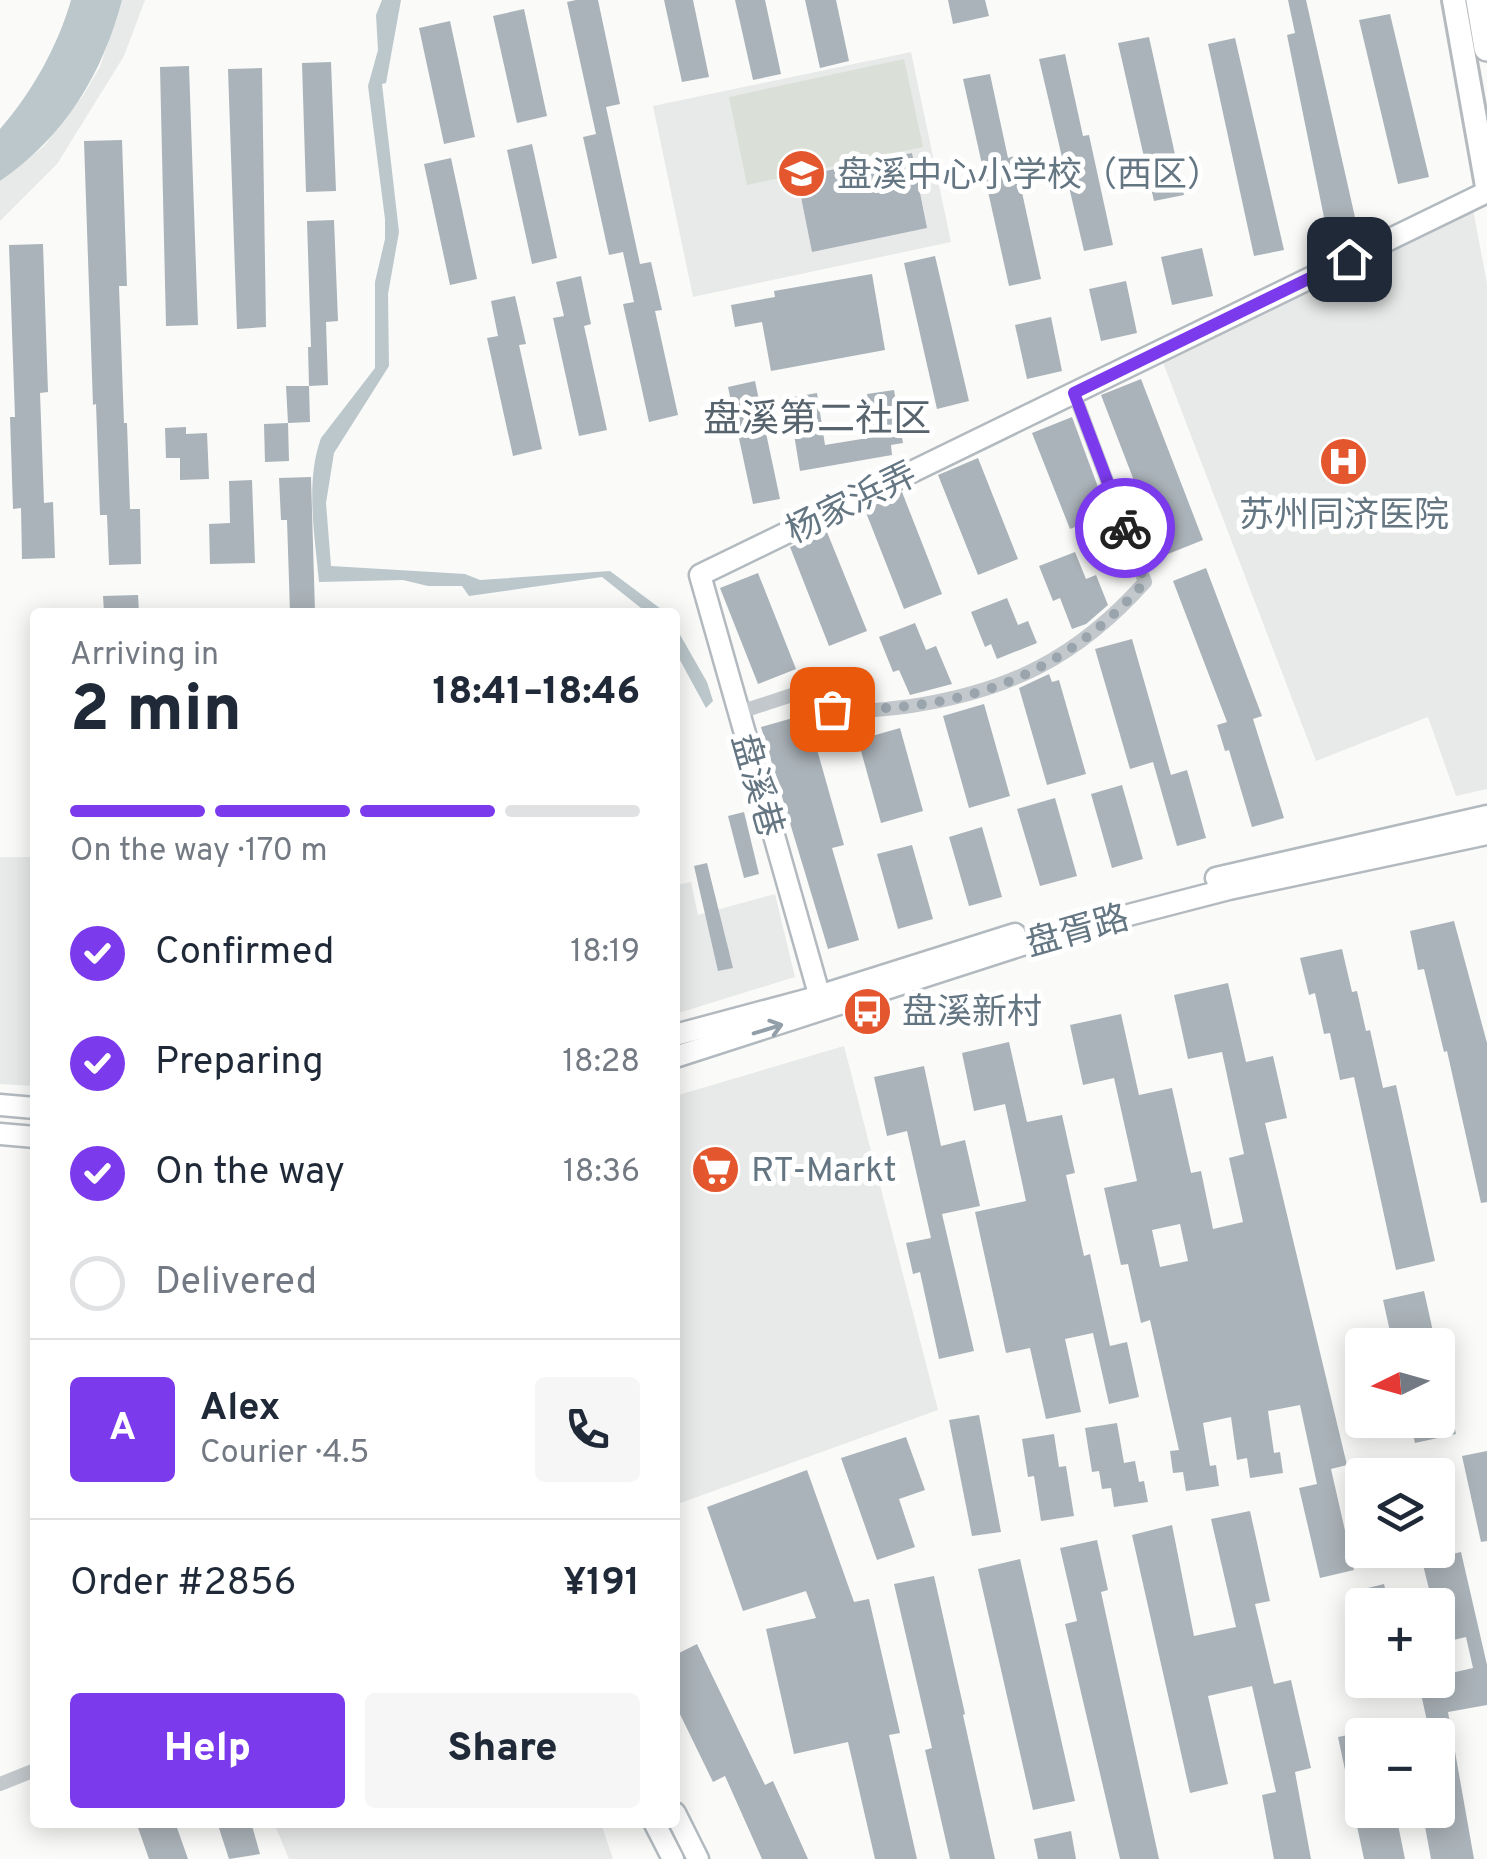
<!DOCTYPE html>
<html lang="en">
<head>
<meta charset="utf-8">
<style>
  body { margin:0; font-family:Overpass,"Noto Sans SC",sans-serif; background:#f6f6f7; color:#1f2937; height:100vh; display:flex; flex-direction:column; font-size:38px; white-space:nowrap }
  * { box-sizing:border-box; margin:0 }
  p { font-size:32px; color:#747a83 }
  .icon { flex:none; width:55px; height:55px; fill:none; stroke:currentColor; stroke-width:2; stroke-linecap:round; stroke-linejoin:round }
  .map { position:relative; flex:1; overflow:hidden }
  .sheet { position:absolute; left:30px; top:608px; width:650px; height:1220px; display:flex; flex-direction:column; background:#fff; border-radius:10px; box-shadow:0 5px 25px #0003 }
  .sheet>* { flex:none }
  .needle { width:65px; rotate:265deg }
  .buttons { position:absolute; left:1345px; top:1328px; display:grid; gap:20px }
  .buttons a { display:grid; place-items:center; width:110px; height:110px; border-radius:10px; background:#fff; box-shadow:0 5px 25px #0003; font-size:50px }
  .pin { position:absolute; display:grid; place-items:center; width:85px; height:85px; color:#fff; margin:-42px; border-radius:20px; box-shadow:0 5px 15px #0006 }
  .courier { position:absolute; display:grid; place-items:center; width:100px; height:100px; margin:-50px; border:8px solid #7c3aed; border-radius:50%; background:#fff; color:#222; box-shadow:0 2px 12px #0007 }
  .headline em { font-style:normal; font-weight:800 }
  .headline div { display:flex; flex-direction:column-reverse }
  .headline { display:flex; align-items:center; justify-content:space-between; height:170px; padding:0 40px }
  h1 { font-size:65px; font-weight:800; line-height:75px }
  .bar { display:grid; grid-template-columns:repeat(4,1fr); gap:15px 10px; align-content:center; height:120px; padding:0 40px }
  .bar i { height:12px; border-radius:8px; background:#e0e1e3 }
  .bar .current { background:#7c3aed }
  .bar p { grid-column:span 4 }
  .line { display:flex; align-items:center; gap:25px; padding:0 40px; border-top:2px solid #e0e1e3 }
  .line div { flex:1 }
  .round { display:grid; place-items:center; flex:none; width:105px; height:105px; border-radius:10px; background:#f6f6f7 }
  ol { padding:0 40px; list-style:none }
  li { display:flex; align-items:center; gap:30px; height:110px }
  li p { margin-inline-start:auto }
  li .icon { padding:10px; border-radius:50%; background:#7c3aed; color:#fff; stroke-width:4 }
  li:last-child { color:#747a83 }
  li i { width:55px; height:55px; border:5px solid #e0e1e3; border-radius:50% }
  .action { display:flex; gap:20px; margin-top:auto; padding:20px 40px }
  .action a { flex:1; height:115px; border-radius:10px; background:#7c3aed; color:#fff; font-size:40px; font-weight:800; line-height:115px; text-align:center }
  .action a+a { background:#f6f6f7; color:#1f2937 }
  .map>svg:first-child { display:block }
  .built { fill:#e8e9e9 }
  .green { fill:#dadfd7 }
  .water { fill:#bbc7cb }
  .building { fill:#aab3b9; fill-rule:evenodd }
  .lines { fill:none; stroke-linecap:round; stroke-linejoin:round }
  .secondary-casing { stroke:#b3babf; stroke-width:25 }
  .primary-casing { stroke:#b5babe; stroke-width:28 }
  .highway-casing { stroke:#b4b9bd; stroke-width:30 }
  .street { stroke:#c3c8cc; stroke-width:14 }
  .secondary { stroke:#fff; stroke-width:20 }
  .primary { stroke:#fff; stroke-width:22 }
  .highway { stroke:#fff; stroke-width:25 }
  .oneway { stroke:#939fa8 }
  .done { stroke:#99a4ac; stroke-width:10; stroke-dasharray:0 18 }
  .route { stroke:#7c3aed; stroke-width:12 }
  .labels { text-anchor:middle; stroke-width:10; stroke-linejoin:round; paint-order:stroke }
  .poi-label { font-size:35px; fill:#657683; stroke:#fff; text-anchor:start }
  .street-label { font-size:35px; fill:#657683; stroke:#fff }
  .neighbourhood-label { font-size:38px; fill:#57646e; stroke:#fff }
</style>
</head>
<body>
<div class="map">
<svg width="1487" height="1859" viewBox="0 0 1487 1859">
  <rect width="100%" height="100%" fill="#fafaf8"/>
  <g class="built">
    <path d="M122,0H145L124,56L57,164L0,221V181L44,146L84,94L100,67Z"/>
    <path d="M911,52L951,242L693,297L653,106Z"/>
    <path d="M1473,209L1487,284V789L1456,796L1428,717L1316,761L1162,360Z"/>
    <path d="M0,857H35V1086L0,1084Z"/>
    <path d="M691,882L698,915L775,894L795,977L675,1014V885Z"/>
    <path d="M844,1046L938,1410L675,1505V1096Z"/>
    <path d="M274,1823H601L613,1859H289Z"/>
  </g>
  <path class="green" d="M904,59L923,147L747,185L729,97Z"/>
  <g class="water">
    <path d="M71,0H122C102,75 65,136 0,181V129C31,94 58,46 71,0Z"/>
    <path d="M382,0H401L386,83L382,84L399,232L388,294L389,366L334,453L326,503L331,566L465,574L480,580L610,571L665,612H646L602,577L469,596L462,586H428L403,580L319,582C315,537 305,482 321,438L375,368V282L385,239V219L368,86L378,50L376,15Z"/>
    <path d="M675,626L707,682L713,701L706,708L675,651Z"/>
  </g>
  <g class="building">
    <path d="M576,0H598L620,104L606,107L640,264L651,262L662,310L655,311L678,415L649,422L623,304L634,302L623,252L609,255L583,137L596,134L567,2Z"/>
    <path d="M664,0H693L709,77L682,82Z"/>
    <path d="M735,0H765L781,74L753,80Z"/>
    <path d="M805,0H836L849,61L820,68Z"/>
    <path d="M948,0H985L989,16L953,24Z"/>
    <path d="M1288,0H1306L1359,235L1329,242L1287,35L1295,33Z"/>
    <path d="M524,9L547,116L517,123L493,16Z"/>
    <path d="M1390,14L1429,177L1398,184L1359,20Z"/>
    <path d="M450,21L475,137L444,144L419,28Z"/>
    <path d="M1149,37L1184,195L1154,201L1118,43Z"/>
    <path d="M1235,38L1284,250L1254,256L1208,44Z"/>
    <path d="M1065,54L1083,136L1089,135L1113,245L1084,251L1039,59Z"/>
    <path d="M331,62L336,191L306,192L302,63Z"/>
    <path d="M189,66L198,325L166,326L160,67Z"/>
    <path d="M262,68L266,327L237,329L228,69Z"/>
    <path d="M990,74L1008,158L1014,156L1041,279L1009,286L963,79Z"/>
    <path d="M122,140L127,286H119L124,423H127L130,509H140L141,564L109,565L107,515H100L96,404L93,405L84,141Z"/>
    <path d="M532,144L557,258L532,264L507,150Z"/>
    <path d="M912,153L927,228L812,252L797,177Z"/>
    <path d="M451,158L477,279L450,285L424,164Z"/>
    <path d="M334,220L338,321L326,322L328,385L309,386L308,347H311L307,221Z"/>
    <path d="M43,244L48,392L40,393L44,503L53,502L55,558L22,559L21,508L13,509L10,417H15L9,245Z"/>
    <path d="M1202,248L1213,296L1172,305L1161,257Z"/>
    <path d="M935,256L969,401L937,409L904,263Z"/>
    <path d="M872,274L885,350L771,371L762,322L735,327L731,305L775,297L774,291Z"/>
    <path d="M581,276L591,324L584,326L607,430L579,436L553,318L564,316L556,282Z"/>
    <path d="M1126,281L1137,333L1101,341L1089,289Z"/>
    <path d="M515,296L526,344L519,345L542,449L513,456L487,338L498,336L491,301Z"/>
    <path d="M1051,317L1062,371L1027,379L1015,325Z"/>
    <path d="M1141,379L1203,540L1163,556L1101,395Z"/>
    <path d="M755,381L780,499L753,504L728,387Z"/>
    <path d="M286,386H309L310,422L288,423Z"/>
    <path d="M894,390L903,443L891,445L892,455L800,471L788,398L817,393L825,445L874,437L867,394Z"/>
    <path d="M1072,417L1108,514L1070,529L1032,433Z"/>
    <path d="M288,423L289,461L265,462L264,424Z"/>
    <path d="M186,427V434L207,433L209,479L180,480V458H166L165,428Z"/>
    <path d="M978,458L1018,559L978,575L938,475Z"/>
    <path d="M311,477L315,612H290L287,520H281L279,478Z"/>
    <path d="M252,480L255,563L210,564L209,524L230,523L229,481Z"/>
    <path d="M902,492L942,594L904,609L865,510Z"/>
    <path d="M827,532L867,631L829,646L790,547Z"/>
    <path d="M1075,552L1086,579L1096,575L1108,605L1086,624L1072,629L1060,598L1053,601L1039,566Z"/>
    <path d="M1206,568L1262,716L1253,719L1284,818L1252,827L1229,750L1225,751L1217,725L1227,722L1173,581Z"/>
    <path d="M758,573L796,669L758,684L720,588Z"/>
    <path d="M138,595L139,612H104L103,596Z"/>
    <path d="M1007,598L1018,625L1028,621L1037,643L997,659L991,644L985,647L971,612Z"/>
    <path d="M915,623L926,650L936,646L952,684L910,695L899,670L893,672L879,637Z"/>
    <path d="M1132,639L1171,775L1187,770L1206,838L1177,846L1153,762L1130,769L1095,649Z"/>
    <path d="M1049,674L1052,682L1059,680L1086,774L1047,785L1019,688Z"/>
    <path d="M984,704L1010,796L969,808L943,716Z"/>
    <path d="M807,714L844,845L832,848L859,940L828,949L761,727Z"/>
    <path d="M900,728L923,811L881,823L858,740Z"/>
    <path d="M1122,785L1143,859L1112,868L1091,794Z"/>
    <path d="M1055,798L1077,876L1040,886L1017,809Z"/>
    <path d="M744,812L759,874L744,878L728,816Z"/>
    <path d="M982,827L1002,897L969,906L949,837Z"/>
    <path d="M912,845L933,919L898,929L877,854Z"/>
    <path d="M707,863L733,968L718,971L694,866Z"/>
    <path d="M1454,921L1487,1043V1202L1481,1203L1447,1051L1444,1052L1424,969L1418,970L1410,931Z"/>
    <path d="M1342,949L1352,992L1357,991L1366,1031L1370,1030L1383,1088L1396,1085L1435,1261L1396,1270L1354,1077L1340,1080L1330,1033L1324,1034L1315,993L1309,995L1300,958Z"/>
    <path d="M1228,983L1246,1062L1273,1056L1287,1118L1265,1123L1347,1465L1331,1469L1354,1570L1320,1578L1299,1488L1317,1484L1300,1405L1268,1411L1274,1453L1280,1452L1283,1473L1250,1478L1247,1458L1237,1460L1231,1417L1203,1423L1210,1466L1216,1465L1219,1486L1186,1491L1183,1472L1173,1473L1170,1451L1179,1450L1150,1320L1141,1323L1128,1264L1121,1265L1104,1188L1137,1181L1114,1078L1083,1085L1070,1025L1121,1014L1139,1095L1172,1088L1191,1173L1201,1171L1213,1229L1243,1222L1229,1158L1244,1154L1222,1052L1188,1059L1174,995ZM1180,1224L1188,1261L1160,1267L1152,1230Z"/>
    <path d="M1009,1042L1027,1122L1062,1115L1075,1173L1066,1175L1084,1256L1090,1254L1110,1346L1127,1342L1139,1397L1109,1404L1093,1333L1065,1339L1081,1412L1046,1419L1030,1348L1006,1353L975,1212L1026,1201L1005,1104L974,1111L962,1053Z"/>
    <path d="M924,1066L941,1146L965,1140L980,1206L942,1214L974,1351L939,1359L920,1272L913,1274L906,1243L931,1238L907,1131L887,1136L874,1077Z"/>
    <path d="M1424,1291L1436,1345H1393L1383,1300Z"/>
    <path d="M1444,1378L1456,1434L1415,1443L1410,1420H1438V1379Z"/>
    <path d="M979,1415L1001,1532L972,1536L949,1420Z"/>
    <path d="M1117,1423L1124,1463L1135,1461L1139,1482L1144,1481L1148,1502L1114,1507L1111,1488L1102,1489L1099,1471L1092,1472L1085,1428Z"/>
    <path d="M1054,1434L1059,1467L1066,1466L1074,1516L1041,1521L1034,1476L1028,1477L1022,1439Z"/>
    <path d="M906,1437L925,1490L899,1499L915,1547L877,1560L841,1458Z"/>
    <path d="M1487,1451V1541L1481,1542L1462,1456Z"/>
    <path d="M1415,1458L1419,1475H1367V1469Z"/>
    <path d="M807,1470L854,1602L869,1599L900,1733L889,1735L917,1859H875L848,1742L794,1754L766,1629L816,1618L806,1591L743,1611L707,1507Z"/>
    <path d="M1250,1511L1270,1601L1255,1604L1274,1684L1291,1680L1311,1768L1295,1772L1311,1859H1274L1262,1795L1276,1792L1252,1686L1208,1696L1228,1784L1190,1793L1132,1535L1172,1525L1194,1636L1236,1627L1211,1519Z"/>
    <path d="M1097,1540L1108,1590L1101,1592L1159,1859H1120L1065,1624L1077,1621L1060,1548Z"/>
    <path d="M1461,1552L1487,1665V1705L1448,1712L1474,1859H1431L1422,1810H1438V1735H1430L1418,1680H1438V1676L1473,1668L1466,1637L1441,1643L1438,1605H1433L1422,1561Z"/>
    <path d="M1020,1559L1075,1801L1033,1810L978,1569Z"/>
    <path d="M934,1576L965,1714L963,1715L995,1859H950L925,1750L932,1748L894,1584Z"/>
    <path d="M1384,1584L1389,1605H1355L1352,1592Z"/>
    <path d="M697,1644L765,1785L773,1781L808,1859H762L725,1776L713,1782L675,1704V1655Z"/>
    <path d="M1362,1732V1810H1395L1405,1859H1364L1338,1737Z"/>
    <path d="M136,1822H175L188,1859H149Z"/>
    <path d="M217,1822H251L260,1854L229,1859Z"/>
    <path d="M1071,1831L1076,1859H1038L1034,1839Z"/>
  </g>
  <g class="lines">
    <defs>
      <g id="secondary">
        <path d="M1216,878L1487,816"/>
        <path d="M819,994L700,575L1487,192"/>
        <path d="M675,1035L806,1000L1015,934"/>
        <path d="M675,1057L1059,933L1229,889L1487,834"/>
        <path d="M0,1105L35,1108"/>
        <path d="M0,1134L35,1137"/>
        <path d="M675,1813L698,1859"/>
        <path d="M654,1822L673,1859"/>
      </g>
      <path id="primary" d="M1454,0L1487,186"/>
      <path id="highway" d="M1479,0L1487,48"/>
    </defs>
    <use href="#secondary" class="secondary-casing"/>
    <use href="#primary" class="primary-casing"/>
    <use href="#highway" class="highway-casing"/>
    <g class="street">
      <path d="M737,713L798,693C809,698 822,707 834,709C858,713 887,709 911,706C1010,691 1078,657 1145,582L1074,393"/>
      <path d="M0,1784L35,1770"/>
    </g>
    <use href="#secondary" class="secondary"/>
    <use href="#primary" class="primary"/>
    <use href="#highway" class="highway"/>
  </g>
  <defs><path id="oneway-shaft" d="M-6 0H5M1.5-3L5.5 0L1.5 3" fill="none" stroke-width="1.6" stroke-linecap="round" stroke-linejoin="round" transform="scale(2.5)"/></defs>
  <use class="oneway" href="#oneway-shaft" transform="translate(768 1029) rotate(-17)"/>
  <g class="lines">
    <path class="done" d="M832,709C960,712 1059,680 1145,582L1125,528"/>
    <path class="route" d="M1125,528L1074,393L1349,259"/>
  </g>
  <defs>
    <symbol id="school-disc" viewBox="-11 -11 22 22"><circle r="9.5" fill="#e4572e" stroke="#fff"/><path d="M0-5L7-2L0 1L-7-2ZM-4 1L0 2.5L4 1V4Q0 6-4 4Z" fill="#fff"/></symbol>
    <symbol id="hospital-disc" viewBox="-11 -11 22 22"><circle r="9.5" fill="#e4572e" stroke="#fff"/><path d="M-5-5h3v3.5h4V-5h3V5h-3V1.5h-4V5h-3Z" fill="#fff"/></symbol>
    <symbol id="bus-disc" viewBox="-11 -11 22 22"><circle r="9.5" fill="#e4572e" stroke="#fff"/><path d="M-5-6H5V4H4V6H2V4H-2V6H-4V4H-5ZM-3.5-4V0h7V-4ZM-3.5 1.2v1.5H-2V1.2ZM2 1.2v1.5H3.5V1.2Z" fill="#fff"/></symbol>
    <symbol id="supermarket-disc" viewBox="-11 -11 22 22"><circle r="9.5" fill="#e4572e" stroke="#fff"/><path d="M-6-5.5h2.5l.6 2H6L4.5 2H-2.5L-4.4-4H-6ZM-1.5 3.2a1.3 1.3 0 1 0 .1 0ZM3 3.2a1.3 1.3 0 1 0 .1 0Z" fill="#fff"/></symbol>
  </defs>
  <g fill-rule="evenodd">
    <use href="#school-disc" x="774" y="146" width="55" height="55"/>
    <use href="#hospital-disc" x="1316" y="434" width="55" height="55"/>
    <use href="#bus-disc" x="840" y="984" width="55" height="55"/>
    <use href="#supermarket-disc" x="688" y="1142" width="55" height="55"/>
  </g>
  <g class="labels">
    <g class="poi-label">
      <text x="837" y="186">盘溪中心小学校（西区）</text>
      <text x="1344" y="526" text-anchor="middle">苏州同济医院</text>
      <text x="902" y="1023">盘溪新村</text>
      <text x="751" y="1181">RT-Markt</text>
    </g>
    <g class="street-label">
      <text transform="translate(851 502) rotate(-26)" y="12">杨家浜弄</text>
      <text transform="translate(758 785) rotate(74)" y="12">盘溪巷</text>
      <text transform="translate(1077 930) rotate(-16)" y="12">盘胥路</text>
    </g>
    <g class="neighbourhood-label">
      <text x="817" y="431">盘溪第二社区</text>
    </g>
  </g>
</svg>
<div class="buttons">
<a><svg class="needle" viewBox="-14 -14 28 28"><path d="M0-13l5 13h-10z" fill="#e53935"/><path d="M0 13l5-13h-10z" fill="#747a83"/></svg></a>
<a><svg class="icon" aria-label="layers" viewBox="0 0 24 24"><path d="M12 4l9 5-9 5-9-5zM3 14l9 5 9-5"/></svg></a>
<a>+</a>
<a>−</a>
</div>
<div class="pin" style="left:832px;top:709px;background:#ea580c"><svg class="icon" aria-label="bag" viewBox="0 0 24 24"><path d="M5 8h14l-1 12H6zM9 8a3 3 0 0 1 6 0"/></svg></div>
<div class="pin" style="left:1349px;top:259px;background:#1f2937"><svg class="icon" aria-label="home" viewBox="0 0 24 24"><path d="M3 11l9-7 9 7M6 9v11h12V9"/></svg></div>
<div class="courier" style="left:1125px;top:528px"><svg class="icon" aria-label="bike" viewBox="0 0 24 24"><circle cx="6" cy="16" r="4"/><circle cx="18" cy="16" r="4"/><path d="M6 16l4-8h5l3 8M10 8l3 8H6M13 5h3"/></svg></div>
<section class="sheet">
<div class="headline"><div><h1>2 min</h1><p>Arriving in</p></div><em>18:41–18:46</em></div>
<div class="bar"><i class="current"></i><i class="current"></i><i class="current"></i><i></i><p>On the way · 170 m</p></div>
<ol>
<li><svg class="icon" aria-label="check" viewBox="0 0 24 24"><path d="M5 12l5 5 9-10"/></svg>Confirmed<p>18:19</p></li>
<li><svg class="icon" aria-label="check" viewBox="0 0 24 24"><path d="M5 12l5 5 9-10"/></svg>Preparing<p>18:28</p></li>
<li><svg class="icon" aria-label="check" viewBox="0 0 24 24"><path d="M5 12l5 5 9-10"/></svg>On the way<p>18:36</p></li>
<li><i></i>Delivered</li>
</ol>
<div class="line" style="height:180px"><b class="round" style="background:#7c3aed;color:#fff">A</b><div><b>Alex</b><p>Courier · 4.5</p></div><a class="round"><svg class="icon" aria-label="phone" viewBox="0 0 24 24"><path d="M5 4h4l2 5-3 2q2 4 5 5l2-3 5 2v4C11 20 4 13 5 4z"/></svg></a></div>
<div class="line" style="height:130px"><div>Order #2856</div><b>¥191</b></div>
<div class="action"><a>Help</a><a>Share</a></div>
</section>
</div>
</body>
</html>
